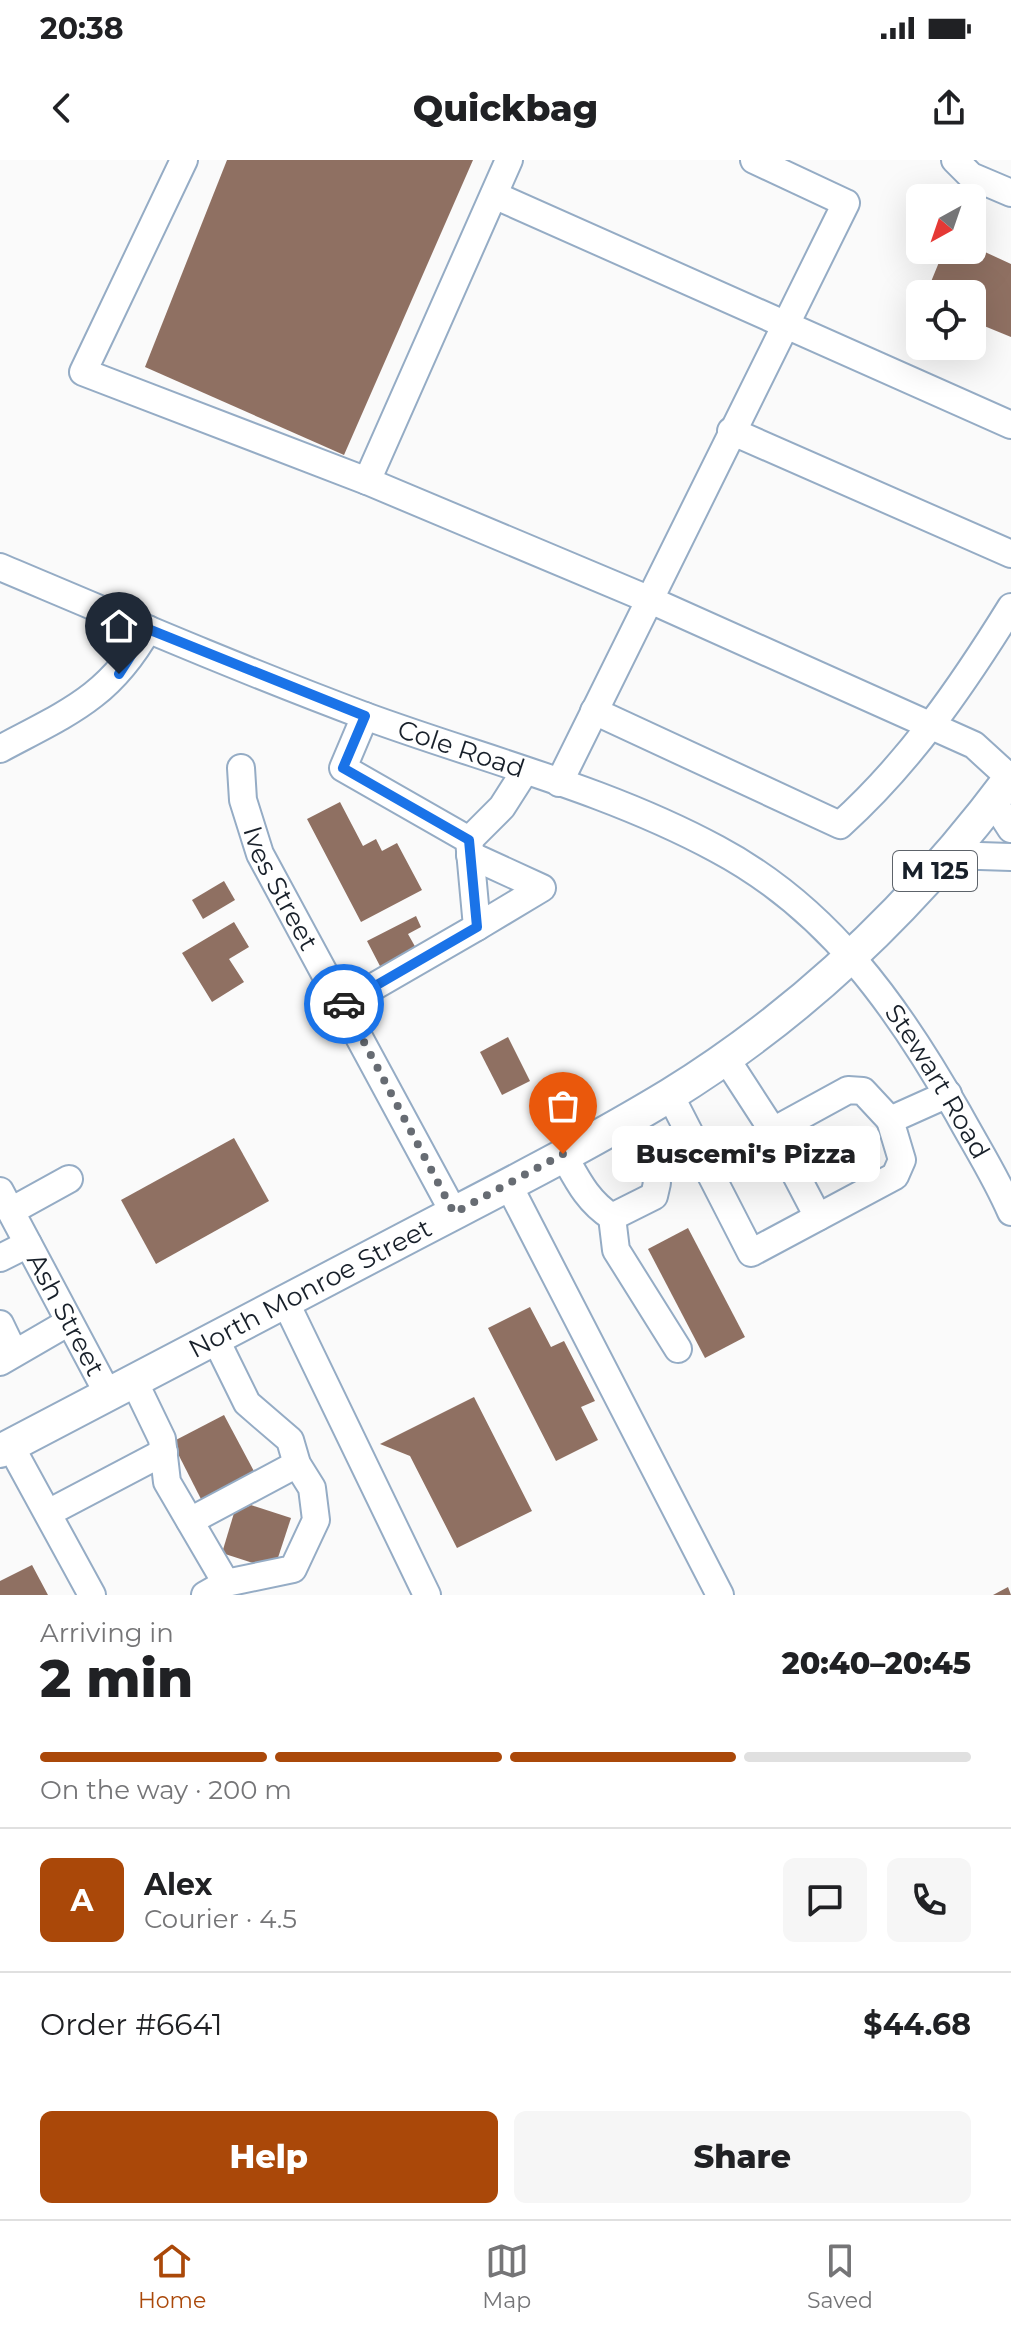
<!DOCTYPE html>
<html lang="en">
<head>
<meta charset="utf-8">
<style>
  body { margin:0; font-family:Montserrat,sans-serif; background:#f6f6f6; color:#202124; height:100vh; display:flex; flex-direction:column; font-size:30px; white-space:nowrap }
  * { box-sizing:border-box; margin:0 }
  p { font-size:26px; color:#757577 }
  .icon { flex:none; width:44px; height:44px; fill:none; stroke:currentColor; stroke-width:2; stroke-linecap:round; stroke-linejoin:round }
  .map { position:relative; height:1435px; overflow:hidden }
  .panel { display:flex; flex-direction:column; background:#fff; flex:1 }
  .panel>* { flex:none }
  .needle { width:52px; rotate:220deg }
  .buttons { position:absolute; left:906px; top:24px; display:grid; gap:16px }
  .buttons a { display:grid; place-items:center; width:80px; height:80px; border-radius:12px; background:#fff; box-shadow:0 8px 32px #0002; font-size:40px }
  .pin { position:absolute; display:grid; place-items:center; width:68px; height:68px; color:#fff; margin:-82px -34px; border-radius:50% 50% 50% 0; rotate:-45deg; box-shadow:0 0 8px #0007 }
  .pin .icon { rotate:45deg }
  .courier { position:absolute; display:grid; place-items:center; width:80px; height:80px; margin:-40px; border:6px solid #1a73e8; border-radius:50%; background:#fff; color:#222; box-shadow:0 2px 10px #0007 }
  .bubble { position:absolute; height:56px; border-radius:12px; background:#fff; box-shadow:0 8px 32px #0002; font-size:26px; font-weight:800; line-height:56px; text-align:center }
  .overview em { font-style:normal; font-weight:800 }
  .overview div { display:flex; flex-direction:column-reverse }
  .overview { display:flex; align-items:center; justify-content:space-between; height:136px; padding:0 40px }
  h1 { font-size:52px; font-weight:800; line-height:60px }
  .bar { display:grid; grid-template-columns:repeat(4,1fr); gap:12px 8px; align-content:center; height:96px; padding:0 40px }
  .bar i { height:10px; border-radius:6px; background:#e0e0e0 }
  .bar .on { background:#aa4809 }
  .bar p { grid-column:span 4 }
  .line { display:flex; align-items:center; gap:20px; padding:0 40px; border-top:2px solid #e0e0e0 }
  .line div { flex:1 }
  .round { display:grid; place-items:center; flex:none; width:84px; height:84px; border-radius:12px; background:#f6f6f6 }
  .cta { display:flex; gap:16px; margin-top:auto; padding:16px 40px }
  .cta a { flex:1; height:92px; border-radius:12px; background:#aa4809; color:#fff; font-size:32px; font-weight:800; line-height:92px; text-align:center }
  .cta a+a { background:#f6f6f6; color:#202124 }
  .status { display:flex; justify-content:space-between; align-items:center; height:56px; padding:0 40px; background:#fff; direction:ltr }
  .status svg { height:22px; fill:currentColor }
  header { display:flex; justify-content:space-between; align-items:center; height:104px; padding:0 40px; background:#fff; font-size:36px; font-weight:800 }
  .menu { display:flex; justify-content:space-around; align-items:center; height:112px; border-top:2px solid #e0e0e0; background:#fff; font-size:22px; color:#757577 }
  .menu a { display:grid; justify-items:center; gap:4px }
  .menu .on { color:#aa4809 }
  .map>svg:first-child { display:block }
  .building { fill:#8f7062 }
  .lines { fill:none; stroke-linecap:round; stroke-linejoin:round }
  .minor-casing { stroke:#95acc5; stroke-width:30 }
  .major-casing { stroke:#95acc5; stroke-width:36 }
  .minor { stroke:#fff; stroke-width:26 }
  .major { stroke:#fff; stroke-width:32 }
  .done { stroke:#676c73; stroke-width:8; stroke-dasharray:0 14.4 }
  .route { stroke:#1a73e8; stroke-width:10 }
  .labels { text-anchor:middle; stroke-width:6; stroke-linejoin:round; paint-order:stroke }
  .shield { fill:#fff; stroke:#5d636a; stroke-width:2 }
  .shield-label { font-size:24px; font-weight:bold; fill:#18202a }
  .street-label { font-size:26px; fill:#18202a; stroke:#fff }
</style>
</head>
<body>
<div class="status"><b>20:38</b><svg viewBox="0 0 49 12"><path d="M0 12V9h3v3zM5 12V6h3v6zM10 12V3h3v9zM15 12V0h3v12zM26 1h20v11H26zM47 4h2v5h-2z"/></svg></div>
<header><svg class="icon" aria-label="back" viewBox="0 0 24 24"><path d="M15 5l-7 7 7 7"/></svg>Quickbag<svg class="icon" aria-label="share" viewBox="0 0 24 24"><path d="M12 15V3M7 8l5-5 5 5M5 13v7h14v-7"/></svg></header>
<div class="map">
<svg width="1011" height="1435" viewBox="0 0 1011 1435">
  <rect width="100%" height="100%" fill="#fafafa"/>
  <g class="building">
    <path d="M227,0H473L344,295L145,207Z"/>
    <path d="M972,86L1011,104V177L972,161V134H926L944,90H972Z"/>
    <path d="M340,642L363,686L376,679L382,691L397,683L422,730L361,762L307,659Z"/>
    <path d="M224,721L235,740L203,759L192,740Z"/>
    <path d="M416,756L421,767L408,774L417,790L381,808L367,781Z"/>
    <path d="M234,762L249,787L229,799L244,822L212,842L182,793Z"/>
    <path d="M508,877L530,921L502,935L480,892Z"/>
    <path d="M234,978L269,1041L156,1104L121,1040Z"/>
    <path d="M688,1068L745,1177L705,1198L648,1089Z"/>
    <path d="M530,1147L551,1187L564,1181L595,1241L581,1247L598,1280L556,1301L488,1168Z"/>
    <path d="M474,1237L532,1351L457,1388L410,1296L380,1284Z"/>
    <path d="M224,1255L257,1317L204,1345L172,1282Z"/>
    <path d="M251,1345L291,1358L274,1410L222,1393L234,1353Z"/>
    <path d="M32,1405L48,1435H0V1421Z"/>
    <path d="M1008,1427L1011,1435H993Z"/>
  </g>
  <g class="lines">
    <defs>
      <g id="minor">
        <path d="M184,0L83,212L367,321"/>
        <path d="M509,0L367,321L648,439L974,585L1010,618"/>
        <path d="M955,0L971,16L1011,33"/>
        <path d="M494,35L1011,265"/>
        <path d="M731,271L1011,394"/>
        <path id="s1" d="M0,407C121,458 242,510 365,556C482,599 606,629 717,689C828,748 898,847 958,953C976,986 996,1017 1011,1052"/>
        <path d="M594,551L840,665C909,603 962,526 1011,447"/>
        <path d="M0,589C67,553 109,538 148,469"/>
        <path id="s2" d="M241,608L243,640L260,694L454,1053"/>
        <path d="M559,623L846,43L754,0"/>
        <path d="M993,641L1011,669"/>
        <path d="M469,680L502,647L525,611"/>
        <path d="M470,695L542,728L477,767"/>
        <path d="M949,695L1011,697"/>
        <path d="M342,845L477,767L469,680L343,608L365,556"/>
        <path d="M725,897L773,971L818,1057"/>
        <path d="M670,935L751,1093L895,1016L902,1000L890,960L948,934"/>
        <path d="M773,971L848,930L863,931L890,960"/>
        <path d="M563,994C577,1019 587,1041 612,1057L654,1036L657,1023L654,1008L630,956"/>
        <path d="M508,1024L720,1435"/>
        <path id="s3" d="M0,1031L108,1234"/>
        <path d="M11,1051L69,1019"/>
        <path d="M612,1057L616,1090L678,1189"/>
        <path d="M0,1098L28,1084"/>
        <path d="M285,1141L427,1435"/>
        <path d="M0,1164L14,1193"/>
        <path d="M215,1178L247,1243L290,1280L297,1304L312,1328L316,1360L293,1409L226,1423"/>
        <path d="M0,1202L69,1162"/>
        <path d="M134,1221L162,1279L167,1322L226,1423L205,1435"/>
        <path d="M10,1285L92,1435"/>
        <path d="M48,1353L164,1292"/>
        <path d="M190,1361L297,1304"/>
      </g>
      <g id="major">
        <path id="s4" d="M0,1291C131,1222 262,1153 393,1085C486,1036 581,989 670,935C804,852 917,743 1011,617"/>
      </g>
    </defs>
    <use href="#minor" class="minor-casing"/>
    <use href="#major" class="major-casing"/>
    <use href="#minor" class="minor"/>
    <use href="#major" class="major"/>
  </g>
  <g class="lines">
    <path class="done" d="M344,844L454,1053L563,994"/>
    <path class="route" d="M119,514L148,469L365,556L343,608L469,680L477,767L344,844"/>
  </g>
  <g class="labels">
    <rect class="shield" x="893" y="691" width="84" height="40" rx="6"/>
    <g class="shield-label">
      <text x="935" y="719">M 125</text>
    </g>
    <g class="street-label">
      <text dy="9" stroke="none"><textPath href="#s1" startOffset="496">Cole Road</textPath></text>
      <text dy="9" stroke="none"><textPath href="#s2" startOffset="128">Ives Street</textPath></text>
      <text dy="9" stroke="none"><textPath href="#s1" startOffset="1096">Stewart Road</textPath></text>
      <text dy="9" stroke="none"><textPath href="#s4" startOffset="350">North Monroe Street</textPath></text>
      <text dy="9" stroke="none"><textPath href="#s3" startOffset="140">Ash Street</textPath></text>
    </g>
  </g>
</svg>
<div class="buttons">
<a><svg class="needle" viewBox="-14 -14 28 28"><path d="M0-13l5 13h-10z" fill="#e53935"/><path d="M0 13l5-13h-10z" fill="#757577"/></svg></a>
<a><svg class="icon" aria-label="locate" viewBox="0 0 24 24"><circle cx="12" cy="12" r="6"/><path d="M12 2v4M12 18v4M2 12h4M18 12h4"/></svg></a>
</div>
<div class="pin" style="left:563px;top:994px;background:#ea580c"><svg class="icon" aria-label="bag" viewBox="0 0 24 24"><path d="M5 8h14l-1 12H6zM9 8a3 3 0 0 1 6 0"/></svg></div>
<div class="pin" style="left:119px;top:514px;background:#1f2937"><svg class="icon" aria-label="home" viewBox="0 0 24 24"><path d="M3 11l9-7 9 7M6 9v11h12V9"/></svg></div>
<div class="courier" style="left:344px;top:844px"><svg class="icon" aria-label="car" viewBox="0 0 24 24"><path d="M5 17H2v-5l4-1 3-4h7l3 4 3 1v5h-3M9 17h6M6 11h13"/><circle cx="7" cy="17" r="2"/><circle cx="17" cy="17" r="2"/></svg></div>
<div class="bubble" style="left:612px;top:966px;width:268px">Buscemi's Pizza</div>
</div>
<section class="panel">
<div class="overview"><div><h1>2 min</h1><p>Arriving in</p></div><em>20:40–20:45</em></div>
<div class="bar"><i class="on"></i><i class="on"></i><i class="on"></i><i></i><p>On the way · 200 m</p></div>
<div class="line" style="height:144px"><b class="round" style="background:#aa4809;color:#fff">A</b><div><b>Alex</b><p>Courier · 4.5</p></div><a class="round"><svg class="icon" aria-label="chat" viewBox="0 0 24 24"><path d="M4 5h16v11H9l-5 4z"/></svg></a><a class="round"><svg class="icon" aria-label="phone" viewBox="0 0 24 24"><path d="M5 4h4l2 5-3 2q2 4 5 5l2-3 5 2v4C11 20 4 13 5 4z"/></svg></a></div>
<div class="line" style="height:104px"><div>Order #6641</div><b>$44.68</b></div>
<div class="cta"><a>Help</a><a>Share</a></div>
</section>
<nav class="menu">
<a class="on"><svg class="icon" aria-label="home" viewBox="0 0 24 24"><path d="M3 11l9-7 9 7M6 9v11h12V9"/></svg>Home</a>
<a><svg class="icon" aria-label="map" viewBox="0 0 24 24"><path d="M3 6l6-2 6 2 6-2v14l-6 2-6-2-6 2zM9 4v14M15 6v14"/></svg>Map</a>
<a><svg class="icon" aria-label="saved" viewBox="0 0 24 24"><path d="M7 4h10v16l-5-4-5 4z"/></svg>Saved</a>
</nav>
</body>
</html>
